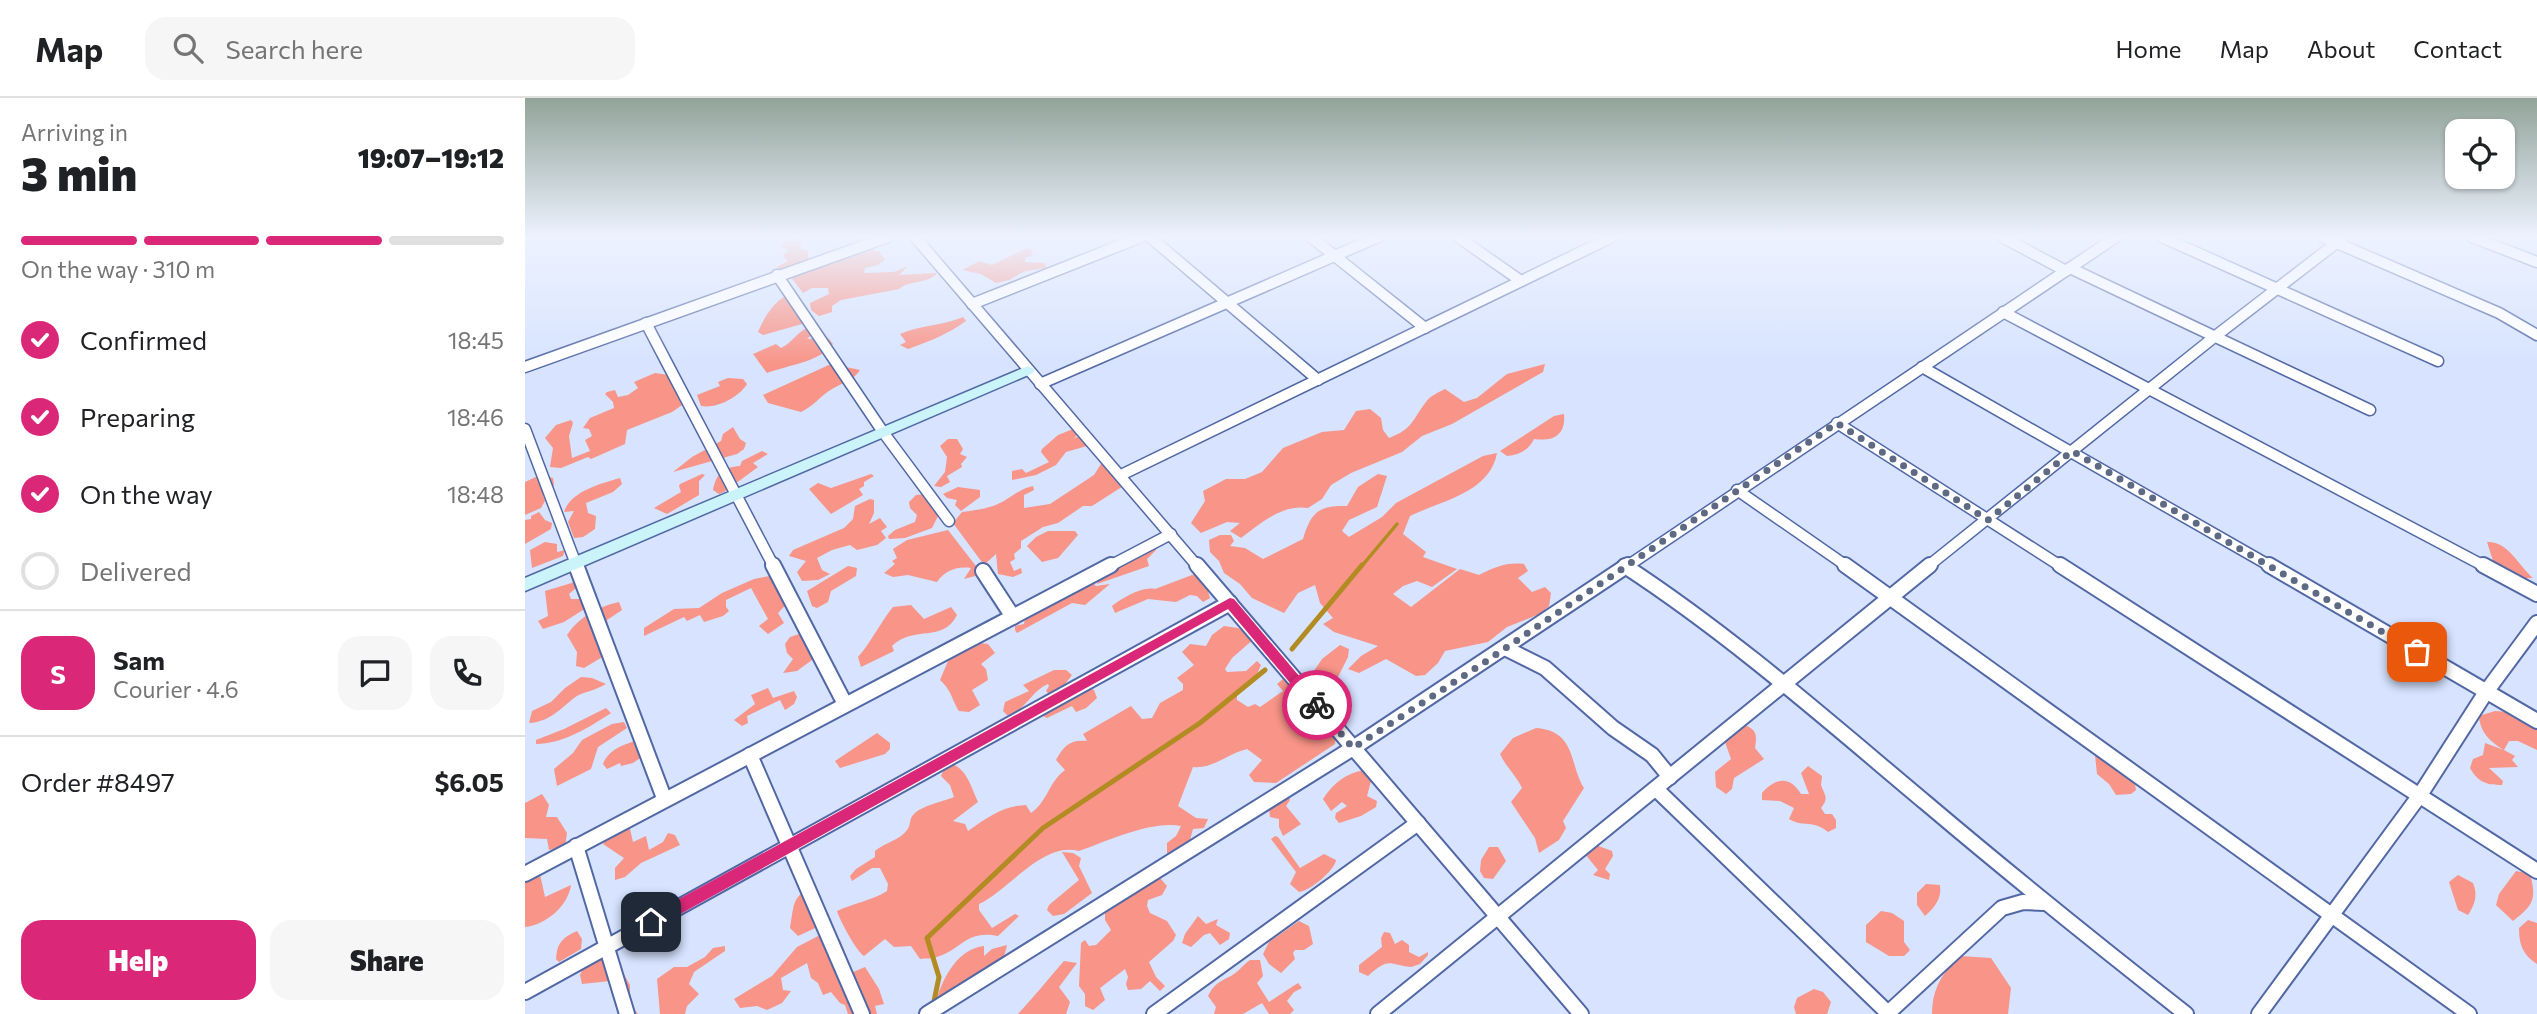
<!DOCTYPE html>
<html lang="en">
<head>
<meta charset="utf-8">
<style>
  body { margin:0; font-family:Commissioner,sans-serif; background:#f6f6f6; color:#202124; height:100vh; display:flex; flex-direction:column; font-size:26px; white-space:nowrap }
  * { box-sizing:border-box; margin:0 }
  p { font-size:23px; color:#757577 }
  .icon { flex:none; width:38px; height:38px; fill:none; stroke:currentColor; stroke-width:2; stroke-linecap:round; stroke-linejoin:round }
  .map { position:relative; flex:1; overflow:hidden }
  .sheet { display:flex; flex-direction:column; background:#fff; width:525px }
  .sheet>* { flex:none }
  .fabs { position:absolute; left:1920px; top:21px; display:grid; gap:14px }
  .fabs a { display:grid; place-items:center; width:70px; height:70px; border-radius:14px; background:#fff; box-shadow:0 2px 5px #0004; font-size:35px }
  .pin { position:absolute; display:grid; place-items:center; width:60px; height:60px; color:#fff; margin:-30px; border-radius:14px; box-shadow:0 4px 10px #0006 }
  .courier { position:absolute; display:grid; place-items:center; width:70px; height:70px; margin:-35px; border:5px solid #db2777; border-radius:50%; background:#fff; color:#222; box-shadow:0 2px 9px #0007 }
  .summary em { font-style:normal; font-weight:800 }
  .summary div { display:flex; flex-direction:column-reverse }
  .summary { display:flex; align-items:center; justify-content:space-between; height:119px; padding:0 21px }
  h1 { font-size:46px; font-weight:800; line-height:52px }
  .bar { display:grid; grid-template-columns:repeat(4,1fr); gap:10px 7px; align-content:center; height:84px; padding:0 21px }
  .bar i { height:9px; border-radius:5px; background:#e0e0e0 }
  .bar .active { background:#db2777 }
  .bar p { grid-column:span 4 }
  .line { display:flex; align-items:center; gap:18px; padding:0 21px; border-top:2px solid #e0e0e0 }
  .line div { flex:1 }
  .round { display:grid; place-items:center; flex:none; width:74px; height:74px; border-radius:21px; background:#f6f6f6 }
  ol { padding:0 21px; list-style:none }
  li { display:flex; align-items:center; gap:21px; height:77px }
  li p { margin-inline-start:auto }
  li .icon { padding:7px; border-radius:50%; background:#db2777; color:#fff; stroke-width:4 }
  li:last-child { color:#757577 }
  li i { width:38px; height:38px; border:4px solid #e0e0e0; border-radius:50% }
  .primary-button { display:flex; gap:14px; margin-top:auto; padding:14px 21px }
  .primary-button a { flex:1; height:80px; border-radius:21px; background:#db2777; color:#fff; font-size:28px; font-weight:800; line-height:80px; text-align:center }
  .primary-button a+a { background:#f6f6f6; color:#202124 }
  header { display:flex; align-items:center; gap:42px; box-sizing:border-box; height:98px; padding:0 35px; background:#fff; border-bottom:2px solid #e0e0e0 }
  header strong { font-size:33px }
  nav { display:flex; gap:38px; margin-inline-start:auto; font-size:24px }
  .search { width:490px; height:63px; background:#f6f6f6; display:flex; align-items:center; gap:18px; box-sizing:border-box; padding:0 24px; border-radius:21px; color:#757577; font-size:26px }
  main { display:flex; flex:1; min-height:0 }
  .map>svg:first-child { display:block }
  .green { fill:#f89488 }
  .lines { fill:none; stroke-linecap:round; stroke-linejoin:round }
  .stream-far1 { stroke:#b28c22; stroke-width:3.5 }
  .stream { stroke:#b28c22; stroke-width:5 }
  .street-far1-casing { stroke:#5168a5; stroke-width:13 }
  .street-casing { stroke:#5168a5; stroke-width:18 }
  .secondary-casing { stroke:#5168a5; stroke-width:3 }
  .street-far1 { stroke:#fff; stroke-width:10 }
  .street { stroke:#fff; stroke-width:14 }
  .secondary { fill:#caf4f9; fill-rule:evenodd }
  .route { fill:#db2777 }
  .done { stroke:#5e6984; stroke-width:7; stroke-dasharray:0 12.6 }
</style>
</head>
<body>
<header>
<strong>Map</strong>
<div class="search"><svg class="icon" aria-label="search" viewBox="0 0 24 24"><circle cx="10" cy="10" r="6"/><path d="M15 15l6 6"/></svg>Search here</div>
<nav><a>Home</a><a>Map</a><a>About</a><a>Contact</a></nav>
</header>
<main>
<section class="sheet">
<div class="summary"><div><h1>3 min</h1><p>Arriving in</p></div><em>19:07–19:12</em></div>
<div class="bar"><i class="active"></i><i class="active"></i><i class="active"></i><i></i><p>On the way · 310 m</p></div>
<ol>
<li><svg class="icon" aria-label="check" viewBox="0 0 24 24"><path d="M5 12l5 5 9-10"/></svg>Confirmed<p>18:45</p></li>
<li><svg class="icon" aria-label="check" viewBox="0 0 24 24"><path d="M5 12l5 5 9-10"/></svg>Preparing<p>18:46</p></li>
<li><svg class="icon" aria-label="check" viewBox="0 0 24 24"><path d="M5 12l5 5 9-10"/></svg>On the way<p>18:48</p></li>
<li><i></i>Delivered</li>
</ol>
<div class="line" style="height:126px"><b class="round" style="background:#db2777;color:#fff">S</b><div><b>Sam</b><p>Courier · 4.6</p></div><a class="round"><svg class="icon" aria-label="chat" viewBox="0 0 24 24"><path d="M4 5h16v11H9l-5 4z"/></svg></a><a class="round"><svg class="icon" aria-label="phone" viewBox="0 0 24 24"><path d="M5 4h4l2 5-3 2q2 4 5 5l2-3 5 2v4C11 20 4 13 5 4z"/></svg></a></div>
<div class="line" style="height:91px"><div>Order #8497</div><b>$6.05</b></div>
<div class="primary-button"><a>Help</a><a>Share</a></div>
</section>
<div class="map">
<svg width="2012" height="916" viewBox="0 0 2012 916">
  <rect width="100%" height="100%" fill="#d7e3ff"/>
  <g class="green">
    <path d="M269,140L277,144L275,150L283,153V161L253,173L252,169L263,163L258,158L263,152L258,150L257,146Z"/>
    <path d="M340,150L355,154L360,162L353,167L340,170L339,175L369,174L383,168L374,177L412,175C403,186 384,182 374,191L316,202L307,208V214L294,218L286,212L285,205L304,196L303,190H287L278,195L265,178Z"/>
    <path d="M502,150L506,151L508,157L500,160V164L520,165L521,170L500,173L484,182L471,185L456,176L437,172L455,163L467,167Z"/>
    <path d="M262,197L282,220L277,226L238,237L233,234C240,218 247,206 262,197Z"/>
    <path d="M438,219L441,223C425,235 403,244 383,251L375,247L381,244L375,236C396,227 416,228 438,219Z"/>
    <path d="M288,228L289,235L282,241L303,240L308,246C295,264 263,267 242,275L228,256L251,246L256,250C269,244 273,231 288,228Z"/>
    <path d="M306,266L335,272C328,283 317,285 307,291C295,298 289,308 276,314L243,305L238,297Z"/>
    <path d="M1020,266L1018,274L927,326L897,338L877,354L826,375L806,387L797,401L783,410C757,406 736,425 716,440L705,433L715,425L702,424L676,435L666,425L680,403L678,393L701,381H720L737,374L758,350L797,334L819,332L831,313L845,311L856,320L858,332L864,340C888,331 887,322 901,304C905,298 914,294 920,291L939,304L952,300L982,276Z"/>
    <path d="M130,275L151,278L163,303L147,314L102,332L100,346L66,361L63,359L36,370L25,369L28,350L20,340L31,327L46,322L48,325L44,338L47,360L65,353L60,342L67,338L64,331L58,330L65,320L89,310L88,304L80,296L82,294L90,292L93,299L103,297L113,290L109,284Z"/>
    <path d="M203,280L218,281L222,286C214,299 192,311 176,308L172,297L195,288L193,284Z"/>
    <path d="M1039,316C1041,336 1029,344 1009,341C1004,352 994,357 982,358L975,353L1029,318Z"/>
    <path d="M208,329L215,341L221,345L219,351L212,356L148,374L167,359L196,343L198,336Z"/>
    <path d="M548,331L556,334L549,340L559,337L562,348L541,354L531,367L511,377L487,382V373L497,371L501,375L524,364L516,354L517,351L533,337Z"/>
    <path d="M423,341H432L438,351L435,356L442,359L436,366L437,369L422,378L425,384L416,389L409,388L420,374L422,359L415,348Z"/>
    <path d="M237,353L243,356L228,365L233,369L199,394L194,396L188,392C191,376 198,369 215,368L217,363Z"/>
    <path d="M972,355C965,395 915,403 885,418L878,436L901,454L898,459L932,471L907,489L892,483L878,488L868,496L886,509L935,471L954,477C970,469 982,464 999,466L1003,473L993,480L1007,494L1020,489L1026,495L1024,508L1015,516L982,529L963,544L920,553L913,565L900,577L891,578L861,561L834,575L823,571L836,558L853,548L809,534L798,526L808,520L795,505L790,487L773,495L759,515L727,500L715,486L699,475L694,463L685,454L684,442L695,437H706L709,443L705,448L720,450L738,461L778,441C786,414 794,407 822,408L833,389L853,376L862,378L852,409L824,422L817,433L824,439L857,419L871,405L958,358Z"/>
    <path d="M583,364L603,385L567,408H558L533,425L518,429L496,443V450L489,456L490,461L485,464L489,473L496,470L497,475L488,479L473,476L471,456L459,467L428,425L437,414C453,412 469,410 482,401C492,395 496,391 508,388L509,392L499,397V410L525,406L569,377L576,366Z"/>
    <path d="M177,376L180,377L174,383V397L142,416L129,410L156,394L154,388L155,386Z"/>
    <path d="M346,376L349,378L339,384V388L334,391L338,397L306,416L284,391L293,385L306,390Z"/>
    <path d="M15,377L28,380L29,387L18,397L20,403L16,410L0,417V384Z"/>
    <path d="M95,380L97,386L88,394L61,405L63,415L71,418L70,431L58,439L49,440L43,424L49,413L39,414C46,393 75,386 95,380Z"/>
    <path d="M433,389L455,392V399L436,413L430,407L432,402L422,400L418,396Z"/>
    <path d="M400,396L414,416L407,430L380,440L364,441L363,438L370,432L390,424L392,417L385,410L384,404L391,397Z"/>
    <path d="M345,401L349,402V415L344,426L355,420L362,429L356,433L361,440L352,447L332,452L325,447L307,452L292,460L297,472L305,476L293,482L277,483L272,474L281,463L264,458L268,452L319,430L328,421L330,408Z"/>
    <path d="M14,414L20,422L27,425L26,431L0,446V422L6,421V418Z"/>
    <path d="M423,432L454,472L450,478L439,481L446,470C433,468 420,472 412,484L383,477L368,479L359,475L370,466L367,463L372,460L368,451L382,442Z"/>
    <path d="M523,433H550L553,437L533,460L517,464L502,448L511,439Z"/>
    <path d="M20,444L32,446V454L40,452L38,458L7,470L5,452Z"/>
    <path d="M1962,444C1983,443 1993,467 2008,480H1995L1969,466Z"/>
    <path d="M631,447V452L622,461L624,468L572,486L575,476L593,471L599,463Z"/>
    <path d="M323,468L332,470L331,478L306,493L303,504L292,510L287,508L282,493Z"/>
    <path d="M249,477L254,486L269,489L271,496L253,515L259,525L243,536L234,528L243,521L226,490L201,502V509L204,513L198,518L179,524L175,517L162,523L159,519L119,538V530L149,511L174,510L197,495L229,481Z"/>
    <path d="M667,477L681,478L687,485L682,490L685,500L678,504L672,498L665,497L651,504L623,501L590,515L587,508C596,501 617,488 630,491Z"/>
    <path d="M566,483L571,488L585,486L560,507L547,505L492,535L490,532V528L499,526L501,516Z"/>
    <path d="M50,484L52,489L44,496L46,501H61V510L39,524L18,531L13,523L23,518L20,493Z"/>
    <path d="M94,504L97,512L82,522L87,546L79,558L59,570L51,568L52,554L42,537C54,519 72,509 94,504Z"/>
    <path d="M386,507L399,521L426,509L432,517C417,546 390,526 367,548L369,553L336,569L333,559C347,543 355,525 368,509Z"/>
    <path d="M699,528L713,530L730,540L707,560L700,571L702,574L721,573L732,563L736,567L729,583L712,592V602L723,609L730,606L735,609L758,593L752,586L758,581L764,584L811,636L810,646L751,685L729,684L724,677L737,662L722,651C702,656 688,671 668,669L653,708L671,720L683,721L679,730L668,731L665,742L642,756V745L651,738L656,728C627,722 582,743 554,753C518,743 484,792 454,806V812L467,830L490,816L494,818L473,838C440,832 438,851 412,859C407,861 400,860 395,861L386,848L369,849L360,841L339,858C332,854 315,823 312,813C329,805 346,803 362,793L363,786L355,770H347L327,783L325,778L331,771L350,759V753C359,745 375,742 382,732C386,728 384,721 388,717C397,707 417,704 429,699L425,687L416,678L422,665C441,667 446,689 453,704L428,723L440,726L443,733C462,720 477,708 501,707L506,715C523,703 523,685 540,672L531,662C539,647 546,641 562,643L558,636L606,608L617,621L627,620L635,605L658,592V586L652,580L669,567L657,554L665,546L681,548L687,537Z"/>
    <path d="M280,534L291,559L272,573L258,575L268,561L262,555L260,546L265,539Z"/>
    <path d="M446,544L463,546L470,555L456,566L461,571L463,582L447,592L455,607L444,614L434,613C426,600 427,593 415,582L426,556Z"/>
    <path d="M815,547L824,551L823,559L810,585L797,587L787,576L797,561Z"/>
    <path d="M529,572H541L547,577L537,590L525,597L521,593L524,588L523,586C506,593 501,612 483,618L478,613L480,604L504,593L498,587Z"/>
    <path d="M56,579L67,580L81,586C70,593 56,594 49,600C34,612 24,624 4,625L7,613L26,604L40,590Z"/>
    <path d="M561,589L569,592L572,600L561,610L551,614L547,608L522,620L516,617Z"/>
    <path d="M243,590L248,600L269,593L272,599L269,606L260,612L255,602L222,618L223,625L217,628L209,622L230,606L226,597Z"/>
    <path d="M81,610L86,615C65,629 37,646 11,646V642L39,631Z"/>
    <path d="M1970,613L1983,614L2012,622V652L1993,643H1984L1979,652L1990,658L1987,662L1993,669L1964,670L1978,683L1977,687C1961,687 1953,684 1945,670L1948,661L1958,657L1960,645L1979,652C1965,644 1955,634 1954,618Z"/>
    <path d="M99,624L102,630L73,649L66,671L32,688L29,671L48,655L57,642L87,626Z"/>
    <path d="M1218,626C1232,632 1232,636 1230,650L1239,661L1209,680L1207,691L1201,696L1191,689L1190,674L1206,661L1200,644L1201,638Z"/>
    <path d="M1011,630C1052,633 1044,667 1059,690L1038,723L1041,730L1034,742L1014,755L1010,740L986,704L997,690C991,677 981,669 975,656L988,640Z"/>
    <path d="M352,635L365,645V651L360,656L315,670L310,663Z"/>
    <path d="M113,642L118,658L108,665L96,668L95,665L82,671L78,666C84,651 98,647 113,642Z"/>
    <path d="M1570,657H1580L1609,681L1611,692L1606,696L1591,697L1584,686L1572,676Z"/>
    <path d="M1283,668L1297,678L1296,687C1300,698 1304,700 1296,710L1300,716H1307L1311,722V730L1303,734C1287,721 1279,730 1264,721L1269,710L1255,703L1237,702V695C1251,679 1265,678 1276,696H1284L1276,675Z"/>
    <path d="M840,672L846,683L842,698L852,703L851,709L836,718L814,725L810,720L811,715L822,708L817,704L806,713L798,701C808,686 820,675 840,672Z"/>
    <path d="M17,696L24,707L21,719H32L42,735L40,748L24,752L22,741L0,740V705Z"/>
    <path d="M763,696L765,702L761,708L776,726L758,738L754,729V721L745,719L744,710Z"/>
    <path d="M97,728L105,731L108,744L121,738L124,752L138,744L143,735L150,737L155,747L116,765L100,779L90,782V770L99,760L78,746L87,733Z"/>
    <path d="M750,738L753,739L775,770L799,756L811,762C810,772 785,793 774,794L765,786L771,774L746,741Z"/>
    <path d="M1068,746L1087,753L1088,758L1080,771L1085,776L1084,782L1068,777L1073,772L1060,756Z"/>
    <path d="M964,749H973L981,763L968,781L959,780L955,773L956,762Z"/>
    <path d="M537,754L548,755L556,760L554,768L567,795L539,816L528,818L522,812L524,807L554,782Z"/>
    <path d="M14,772L20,799L46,787C43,808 21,827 0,829V780Z"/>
    <path d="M1991,773L2005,776C2012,802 2008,807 1988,823L1971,807L1974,796Z"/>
    <path d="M641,774L635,780L642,788L637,797L623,802L622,808L625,815L642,823L651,837L648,843L624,864L631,879L640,888L635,893L625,883L616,891L603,892L601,886L603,879L600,871L575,890L580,902L568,912L560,908V896L554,888L556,845L560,842L564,848L571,847L586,832L580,822V815L591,804Z"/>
    <path d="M1933,777L1948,785C1953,797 1950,806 1943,817L1933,812L1924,784Z"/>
    <path d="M1401,786L1415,787C1417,800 1410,809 1400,818L1392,807V795Z"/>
    <path d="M291,790L290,799L299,826L273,838L265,830C269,810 266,794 291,790Z"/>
    <path d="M1356,813L1367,815L1379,823V844L1385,852L1379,858H1364L1341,844V827Z"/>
    <path d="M673,818L681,826L693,821L691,827L705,835L704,841L695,847L685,835L679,837L666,849L657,845L660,836Z"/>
    <path d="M2003,822L2012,825V866C1998,857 1994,847 1994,830Z"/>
    <path d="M774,823L784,828L788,846L779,852H770L768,855L770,861L756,875L744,866L738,856L744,844Z"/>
    <path d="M52,833L57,841L56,851L34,864L31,861C32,845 37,840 52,833Z"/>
    <path d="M859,834L865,835L870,846L877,842L884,847V854L894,859L903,854V857L895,866L886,869C864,867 865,858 843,878L834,874V867L857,849L856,840Z"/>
    <path d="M297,836L315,842L325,867L321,877L340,869L354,891L359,906L350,908L352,916H323L320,907L315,905L306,894L298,897L293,885L286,880L282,865L256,880L258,892L266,893L257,905L242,912L232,908L215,910L209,901L247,878L272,849Z"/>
    <path d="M482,847L479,859L437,888L412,900C419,878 433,851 459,848V858L467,851Z"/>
    <path d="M200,848V853L169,874L164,886L174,896L162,908L160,916H135L132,881L149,869H162L180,859L188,850Z"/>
    <path d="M1435,858L1466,860L1486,890L1483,916H1407C1407,891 1417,875 1435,858Z"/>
    <path d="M75,859L97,873L105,887V906L113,916H101L85,883L57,886L55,877L60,866Z"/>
    <path d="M725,862H735L738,878L732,885L744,904L773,885L777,890L769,894L762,903L769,912L765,916H744L737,905L718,916H689L691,909L683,898C688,887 695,883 706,878C712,875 719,866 725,862Z"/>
    <path d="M539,863L552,865L534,889L545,904L541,916H493C509,899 523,881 539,863Z"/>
    <path d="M1289,891L1298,894L1306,904L1302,916H1271L1269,909L1272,900Z"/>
  </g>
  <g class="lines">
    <path class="stream-far1" d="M836,469L872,426"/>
    <g class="stream">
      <path d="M767,551L837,467"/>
      <path d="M408,908L414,879L402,840L518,730L675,625L740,572"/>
    </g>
    <defs>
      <g id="street-far1">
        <path d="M390,139L673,469"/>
        <path d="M625,139L793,282"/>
        <path d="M786,139L900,230"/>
        <path d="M933,139L996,183"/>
        <path d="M1477,139L1541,173"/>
        <path d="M1637,139L1913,263"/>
        <path d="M1798,139L1974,215L2012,237"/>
        <path d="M1947,139L2012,164"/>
        <path d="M1545,170L1845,312"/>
        <path d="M252,177L358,334L424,423"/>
        <path d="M447,206L616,139"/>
        <path d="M1478,214L1961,469"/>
        <path d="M121,225L249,469"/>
        <path d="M0,269L363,139"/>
        <path d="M1397,269L1747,469"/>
        <path d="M515,286L853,139"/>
        <path d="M1312,325L1537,469"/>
        <path d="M0,331L52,469"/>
        <path d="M596,377L1087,139"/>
        <path d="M1212,392L1323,469"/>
        <path d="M583,469L646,436"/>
        <path d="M1101,469L1591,139"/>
        <path d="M1402,469L1688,240L1819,139"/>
      </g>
      <g id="street">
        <path d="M51,467L139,700"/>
        <path d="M248,467L320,606"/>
        <path d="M672,467L1056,916"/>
        <path d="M1320,467L1944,916"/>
        <path d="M1535,467L2012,773"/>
        <path d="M1744,467L2012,623"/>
        <path d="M1958,467L2012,496"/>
        <path d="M1100,468C1207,538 1303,623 1401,705C1486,777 1573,847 1661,916"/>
        <path d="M458,473L488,519"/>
        <path d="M980,550L1020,570L1088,630L1127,657L1145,679"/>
        <path d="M225,657L337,916"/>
        <path d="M1131,691L1363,915"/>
        <path d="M51,748L102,916"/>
        <path d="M0,776L586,467"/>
        <path d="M0,894L705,505"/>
        <path d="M402,916L828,650L1103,467"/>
        <path d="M629,916L893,725"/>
        <path d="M853,916L1405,467"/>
        <path d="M1362,916L1477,810L1498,804L1519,805"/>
        <path d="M1734,916L1895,697L1961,594L2012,525"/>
      </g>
      <path id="secondary" d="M503,268L510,272L508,275L0,493V480Z"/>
    </defs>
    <use href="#street-far1" class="street-far1-casing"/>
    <use href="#street" class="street-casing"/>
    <use href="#secondary" class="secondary-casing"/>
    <use href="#street-far1" class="street-far1"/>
    <use href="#street" class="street"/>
    <use href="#secondary" class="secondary"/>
  </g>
  <linearGradient id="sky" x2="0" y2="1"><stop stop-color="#92a499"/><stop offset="0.52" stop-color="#edf2ff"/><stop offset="1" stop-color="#edf2ff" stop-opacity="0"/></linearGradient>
  <rect width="2012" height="267" fill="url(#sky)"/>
  <path class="route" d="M705,500L709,501L796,604V611H787L703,511L132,829H121L119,824L121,819Z"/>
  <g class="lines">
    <path class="done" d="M792,607L828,650L960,564L1312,325L1463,422L1547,353L1892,554"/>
  </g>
</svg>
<div class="fabs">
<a><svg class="icon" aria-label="locate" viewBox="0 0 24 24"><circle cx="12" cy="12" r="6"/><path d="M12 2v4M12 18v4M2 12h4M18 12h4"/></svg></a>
</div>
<div class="pin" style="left:1892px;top:554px;background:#ea580c"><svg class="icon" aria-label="bag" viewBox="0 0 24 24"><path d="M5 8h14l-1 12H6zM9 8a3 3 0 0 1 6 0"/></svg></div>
<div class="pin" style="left:126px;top:824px;background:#1f2937"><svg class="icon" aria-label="home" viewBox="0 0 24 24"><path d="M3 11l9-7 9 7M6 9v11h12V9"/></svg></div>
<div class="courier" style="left:792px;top:607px"><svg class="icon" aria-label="bike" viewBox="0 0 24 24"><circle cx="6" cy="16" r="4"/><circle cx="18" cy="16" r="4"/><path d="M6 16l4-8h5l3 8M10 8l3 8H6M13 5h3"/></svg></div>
</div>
</main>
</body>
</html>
